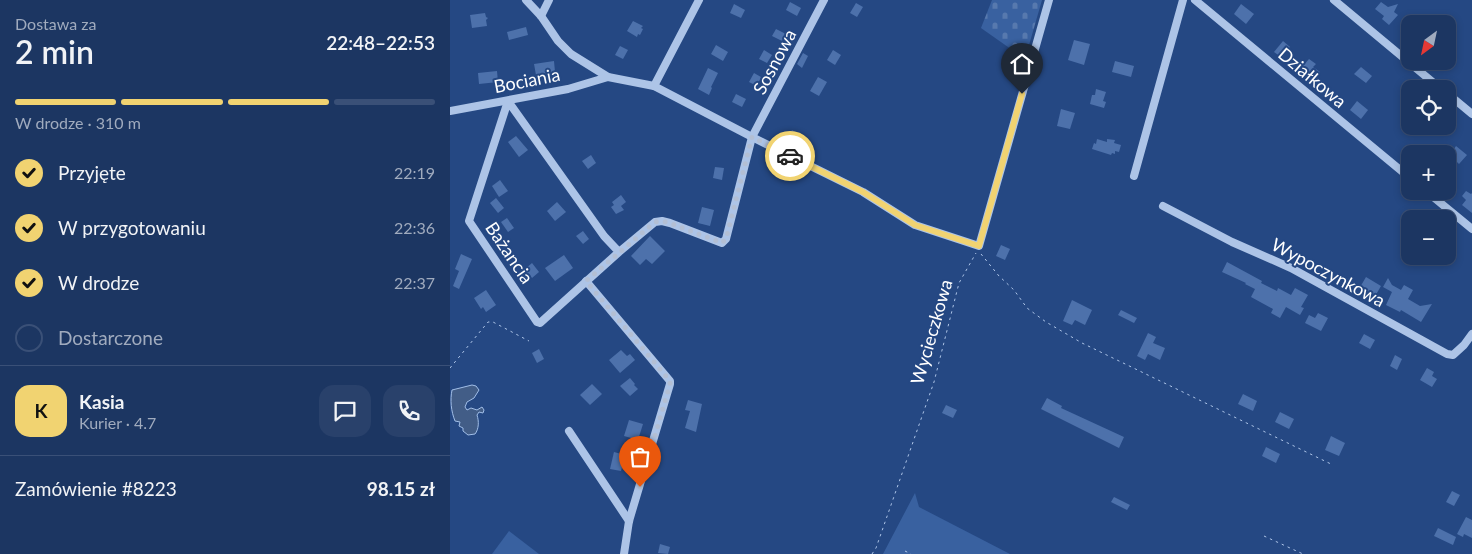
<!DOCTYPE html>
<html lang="pl">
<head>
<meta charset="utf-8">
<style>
  body { margin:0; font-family:Lato,sans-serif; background:#29416b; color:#f1f3f6; height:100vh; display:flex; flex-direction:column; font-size:19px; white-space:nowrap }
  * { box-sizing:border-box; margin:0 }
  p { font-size:16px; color:#a0abbe }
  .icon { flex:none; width:28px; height:28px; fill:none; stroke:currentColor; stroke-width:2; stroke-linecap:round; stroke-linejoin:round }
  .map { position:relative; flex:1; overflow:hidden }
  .sheet { display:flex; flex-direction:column; background:#1c3662; width:450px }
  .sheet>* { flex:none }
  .needle { width:32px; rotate:213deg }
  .buttons { position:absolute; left:951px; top:15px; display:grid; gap:10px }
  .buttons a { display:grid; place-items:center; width:55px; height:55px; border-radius:10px; background:#1c3662; box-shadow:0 2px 8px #0003,0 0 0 1px #3a5077; font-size:25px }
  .pin { position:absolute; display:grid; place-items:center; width:42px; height:42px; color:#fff; margin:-51px -21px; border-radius:50% 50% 50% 0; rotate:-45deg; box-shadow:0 0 5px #0007 }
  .pin .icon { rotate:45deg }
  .courier { position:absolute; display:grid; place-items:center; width:50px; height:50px; margin:-25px; border:4px solid #f1d371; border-radius:50%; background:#fff; color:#222; box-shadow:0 1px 6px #0007 }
  .head em { font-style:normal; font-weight:600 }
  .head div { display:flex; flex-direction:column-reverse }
  .head { display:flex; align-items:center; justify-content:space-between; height:85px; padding:0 15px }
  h1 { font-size:32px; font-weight:600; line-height:38px }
  .bar { display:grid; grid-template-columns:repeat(4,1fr); gap:8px 5px; align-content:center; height:60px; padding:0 15px }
  .bar i { height:6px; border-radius:4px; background:#3a5077 }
  .bar .selected { background:#f1d371 }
  .bar p { grid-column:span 4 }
  .line { display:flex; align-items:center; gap:12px; padding:0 15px; border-top:1px solid #3a5077 }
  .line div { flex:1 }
  .round { display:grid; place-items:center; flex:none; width:52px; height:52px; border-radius:15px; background:#29416b }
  ol { padding:0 15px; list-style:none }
  li { display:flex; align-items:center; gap:15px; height:55px }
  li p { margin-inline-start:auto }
  li .icon { padding:5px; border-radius:50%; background:#f1d371; color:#111; stroke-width:4 }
  li:last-child { color:#a0abbe }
  li i { width:28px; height:28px; border:2px solid #3a5077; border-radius:50% }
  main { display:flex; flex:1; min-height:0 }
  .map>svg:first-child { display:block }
  .green { fill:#3961a0 }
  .cemetery { fill:url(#cemetery-stones) }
  .water { fill:#425d87; stroke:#a1bee8 }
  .building { fill:#4d71ab }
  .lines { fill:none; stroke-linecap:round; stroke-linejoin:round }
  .path { stroke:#adc4e7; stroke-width:1; stroke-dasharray:2.5 4; stroke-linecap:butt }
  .minor { stroke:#adc4e7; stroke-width:8 }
  .done { stroke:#b3bfd4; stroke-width:5; stroke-dasharray:0 9 }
  .route { stroke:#f1d371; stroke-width:6 }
  .labels { text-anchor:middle; stroke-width:4; stroke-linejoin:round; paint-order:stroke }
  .street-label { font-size:18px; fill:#fff; stroke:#254883 }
</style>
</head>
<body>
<main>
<section class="sheet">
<div class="head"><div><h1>2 min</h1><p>Dostawa za</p></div><em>22:48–22:53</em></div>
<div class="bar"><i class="selected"></i><i class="selected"></i><i class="selected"></i><i></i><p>W drodze · 310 m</p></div>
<ol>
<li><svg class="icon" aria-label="check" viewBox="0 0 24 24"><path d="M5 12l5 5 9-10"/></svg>Przyjęte<p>22:19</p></li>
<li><svg class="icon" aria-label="check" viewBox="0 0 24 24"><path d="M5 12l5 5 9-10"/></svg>W przygotowaniu<p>22:36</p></li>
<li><svg class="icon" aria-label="check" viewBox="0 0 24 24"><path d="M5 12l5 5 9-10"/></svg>W drodze<p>22:37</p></li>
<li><i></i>Dostarczone</li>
</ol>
<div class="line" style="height:90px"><b class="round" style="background:#f1d371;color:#111">K</b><div><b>Kasia</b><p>Kurier · 4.7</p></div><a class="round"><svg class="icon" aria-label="chat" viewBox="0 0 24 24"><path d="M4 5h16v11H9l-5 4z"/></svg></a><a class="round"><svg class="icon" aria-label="phone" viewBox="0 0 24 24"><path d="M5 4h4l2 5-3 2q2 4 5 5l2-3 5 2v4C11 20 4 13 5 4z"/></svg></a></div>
<div class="line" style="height:65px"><div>Zamówienie #8223</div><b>98.15 zł</b></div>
</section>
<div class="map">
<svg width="1022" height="554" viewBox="0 0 1022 554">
  <defs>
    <pattern id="cemetery-stones" width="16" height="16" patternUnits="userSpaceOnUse" patternTransform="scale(1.25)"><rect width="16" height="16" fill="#3961a0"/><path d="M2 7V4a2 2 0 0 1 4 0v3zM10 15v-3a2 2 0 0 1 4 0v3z" fill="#5779ae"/></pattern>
  </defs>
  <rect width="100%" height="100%" fill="#254883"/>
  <g class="green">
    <path d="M465,493L469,507L560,554H433Z"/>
    <path d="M59,531L89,554H42Z"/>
  </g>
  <path class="cemetery" d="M542,0H592L575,59L531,28Z"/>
  <path class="water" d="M22,385L26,386L29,390L24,398L17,402L15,407L17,410L21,408L27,410L32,407L34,410L33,413L29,412L27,415C29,421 29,429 25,434L18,435L13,431V428L9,426L10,422L5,421C1,411 0,400 2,390Z"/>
  <g class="building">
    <path d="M340,2L351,8L347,16L336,10Z"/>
    <path d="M931,2L938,7L948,4L944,12L948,15L939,25L932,19L934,16L925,9Z"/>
    <path d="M406,3L413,7L407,17L400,13Z"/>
    <path d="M284,4L295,10L291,18L280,13Z"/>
    <path d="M791,4L804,14L796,24L784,14Z"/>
    <path d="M35,13L36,17L38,18L36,20L37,26L22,28L20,15Z"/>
    <path d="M183,21L193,26L191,28L193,29L190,35L188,34L187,37L177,31Z"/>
    <path d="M76,27L78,35L59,40L57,32Z"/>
    <path d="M326,29L336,34L332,41L322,36Z"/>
    <path d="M624,40L640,44L634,65L618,60Z"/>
    <path d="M833,41L840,47L831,57L824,52Z"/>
    <path d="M266,45L278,52L273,61L261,54Z"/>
    <path d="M170,46L178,50L173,59L165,55Z"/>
    <path d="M314,50L322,55L317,63L309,59Z"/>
    <path d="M383,50L391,55L385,65L377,60Z"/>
    <path d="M353,53L358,56L352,68L347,64Z"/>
    <path d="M859,59L866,64L863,67L870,72L861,83L851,74L854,69L852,67Z"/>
    <path d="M104,61L105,72L86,75L84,64Z"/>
    <path d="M665,61L684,66L681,77L662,72Z"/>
    <path d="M911,67L922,76L916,83L904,74Z"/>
    <path d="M258,68L268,73L261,87L262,88L259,95L248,89Z"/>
    <path d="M47,71L48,82L29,84L28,73Z"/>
    <path d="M304,73L311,77L307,86L299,82Z"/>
    <path d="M368,77L377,82L369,96L360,91Z"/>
    <path d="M646,89L656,92L653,101L656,102L654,108L640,104L642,95H645Z"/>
    <path d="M286,94L296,99L292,107L282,102Z"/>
    <path d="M907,101L918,110L911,119L900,110Z"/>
    <path d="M611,109L625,113L620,129L607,126Z"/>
    <path d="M342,130L350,135L345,143L337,139Z"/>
    <path d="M66,136L78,150L69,157L58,142Z"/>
    <path d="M647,139L657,142V139L665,140L664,143L671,145L669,152L665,151V154L662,153L661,155L642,149L644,143L646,144Z"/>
    <path d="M1006,146L1017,155L1009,164L1006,161L1004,164L998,158Z"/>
    <path d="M141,155L146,163L138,169L132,161Z"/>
    <path d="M265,167L274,168L272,180L263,178Z"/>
    <path d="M50,180L58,191L49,197L42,186Z"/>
    <path d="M1016,191L1021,194L1022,193V213L1012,205L1016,200L1012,196Z"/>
    <path d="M171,195L176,202L171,206L174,210L166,214L161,207L164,205L162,202Z"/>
    <path d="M46,198L54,208L48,213L40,203Z"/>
    <path d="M107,202L116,212L105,221L97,211Z"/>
    <path d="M252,207L264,210L260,226L248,223Z"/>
    <path d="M57,218L64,228L58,232L51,222Z"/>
    <path d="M133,231L139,239L133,244L126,236Z"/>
    <path d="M200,236L215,251L202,264L196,259L190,265L181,256Z"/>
    <path d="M551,245L560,249L555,260L546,256Z"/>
    <path d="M11,254L22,259L9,289L3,286L9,271L5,269Z"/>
    <path d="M114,255L123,268L105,281L95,268Z"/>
    <path d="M777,262L812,281L811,283L827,291L828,288L841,295L845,288L858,295L851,307L854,308L850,315L836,307L830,318L821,313L823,309L801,297L805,289L795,284L796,283L772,272Z"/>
    <path d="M82,263L89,272L82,278L80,276L74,282L68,275Z"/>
    <path d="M916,277L931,286L924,298L919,295L915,297L914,292L909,289Z"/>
    <path d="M938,278L942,285L951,290L954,285L963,290L958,299L970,306L982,304L971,322L951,310L950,312L936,305L942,292L933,287Z"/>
    <path d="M36,290L46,305L36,312L33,307L31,309L24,298Z"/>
    <path d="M622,300L642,310L635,325L625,320L622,325L613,321Z"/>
    <path d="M671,310L687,318L684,323L668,315Z"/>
    <path d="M868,313L878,318L871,331L855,323L859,315L865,318Z"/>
    <path d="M698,333L706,337L703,343L715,348L710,360L698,354L695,360L687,356Z"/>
    <path d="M914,334L925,340L920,349L909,343Z"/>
    <path d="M89,349L94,359L87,363L82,353Z"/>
    <path d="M171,350L177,356L180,354L185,360L170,373L159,360Z"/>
    <path d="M945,355L952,359L947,370L940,366Z"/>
    <path d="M977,368L984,372L982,376L987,379L982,387L970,380Z"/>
    <path d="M180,378L185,384L184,385L188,389L180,396L170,386Z"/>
    <path d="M142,384L152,394L140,405L130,395Z"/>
    <path d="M793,394L807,401L803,411L788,404Z"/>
    <path d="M597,398L612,406L611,408L674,437L669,448L591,409Z"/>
    <path d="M238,400L252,404L246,432L235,428L240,411L235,410Z"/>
    <path d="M496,405L507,410L503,418L492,413Z"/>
    <path d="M830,412L844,419L839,429L825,422Z"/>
    <path d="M179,420L193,424L188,440L174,436Z"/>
    <path d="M881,436L895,443L889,456L875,450Z"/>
    <path d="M816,447L830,454L826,463L812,456Z"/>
    <path d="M164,452L175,455L171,471L160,469Z"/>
    <path d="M1002,491L1010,495L1004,506L996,502Z"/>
    <path d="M664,497L680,505L677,510L661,502Z"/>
    <path d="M1016,517L1022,520V538L1014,534L1013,537L1007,534Z"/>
    <path d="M988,528L1006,537L1003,545L984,536Z"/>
    <path d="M210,544L220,547L218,554L208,553Z"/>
  </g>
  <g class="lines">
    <g class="path">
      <path d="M531,254L549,276L564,290L577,308L596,322L632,343L883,465"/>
      <path d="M0,368L38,322H43L79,341"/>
      <path d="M814,536L853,554"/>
      <path d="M455,551L461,554"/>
      <path d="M422,554L426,548L484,382L509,283L526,253"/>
    </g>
    <g class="minor">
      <path d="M76,0L91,16L108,41L121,54L158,77L204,86L302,137L413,192L465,225L529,246L599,0"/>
      <path d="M745,0L960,178"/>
      <path d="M884,0L991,89"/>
      <path d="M91,16L99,0"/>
      <path d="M204,86L249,0"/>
      <path d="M998,94L1022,114"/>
      <path d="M0,111L118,89L158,77"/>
      <path d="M684,176L733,0"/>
      <path d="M976,191L1022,229"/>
      <path d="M713,206L782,242L841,268L997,354L1003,355L1014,345L1022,334"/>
      <path d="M169,252L154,236L58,101L19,221L87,322L90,323L169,252L205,222L212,221L220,223L272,243L276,239L302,137L374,0"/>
      <path d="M136,281L220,381V384L179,521L174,554"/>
      <path d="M119,431L179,521"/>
    </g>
  </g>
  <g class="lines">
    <path class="done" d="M190,487L220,384V381L136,281L205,222L212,221L220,223L272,243L276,239L302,137L340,156"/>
    <path class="route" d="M340,156L413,192L465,225L529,246L572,94"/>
  </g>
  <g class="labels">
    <g class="street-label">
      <text transform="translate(325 62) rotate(-62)" y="6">Sosnowa</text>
      <text transform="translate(862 78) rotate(40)" y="6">Działkowa</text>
      <text transform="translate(77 81) rotate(-11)" y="6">Bociania</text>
      <text transform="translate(59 253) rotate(56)" y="6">Bażancia</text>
      <text transform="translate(878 273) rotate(28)" y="6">Wypoczynkowa</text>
      <text transform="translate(482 332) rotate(-74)" y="6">Wycieczkowa</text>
    </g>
  </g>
</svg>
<div class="buttons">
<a><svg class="needle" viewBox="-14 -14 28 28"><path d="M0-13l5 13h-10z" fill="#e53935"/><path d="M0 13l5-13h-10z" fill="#a0abbe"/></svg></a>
<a><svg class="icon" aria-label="locate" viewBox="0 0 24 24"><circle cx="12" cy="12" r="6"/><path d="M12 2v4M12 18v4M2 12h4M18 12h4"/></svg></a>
<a>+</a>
<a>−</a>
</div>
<div class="pin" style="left:190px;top:487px;background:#ea580c"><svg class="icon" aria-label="bag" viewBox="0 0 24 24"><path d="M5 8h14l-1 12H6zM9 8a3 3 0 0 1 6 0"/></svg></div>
<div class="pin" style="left:572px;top:94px;background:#1f2937"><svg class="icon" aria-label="home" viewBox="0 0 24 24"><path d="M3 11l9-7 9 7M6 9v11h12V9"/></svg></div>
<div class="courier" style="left:340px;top:156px"><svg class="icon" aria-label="car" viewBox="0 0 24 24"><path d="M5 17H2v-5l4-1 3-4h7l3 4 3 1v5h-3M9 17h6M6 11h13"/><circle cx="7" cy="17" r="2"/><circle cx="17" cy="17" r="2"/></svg></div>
</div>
</main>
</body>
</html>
